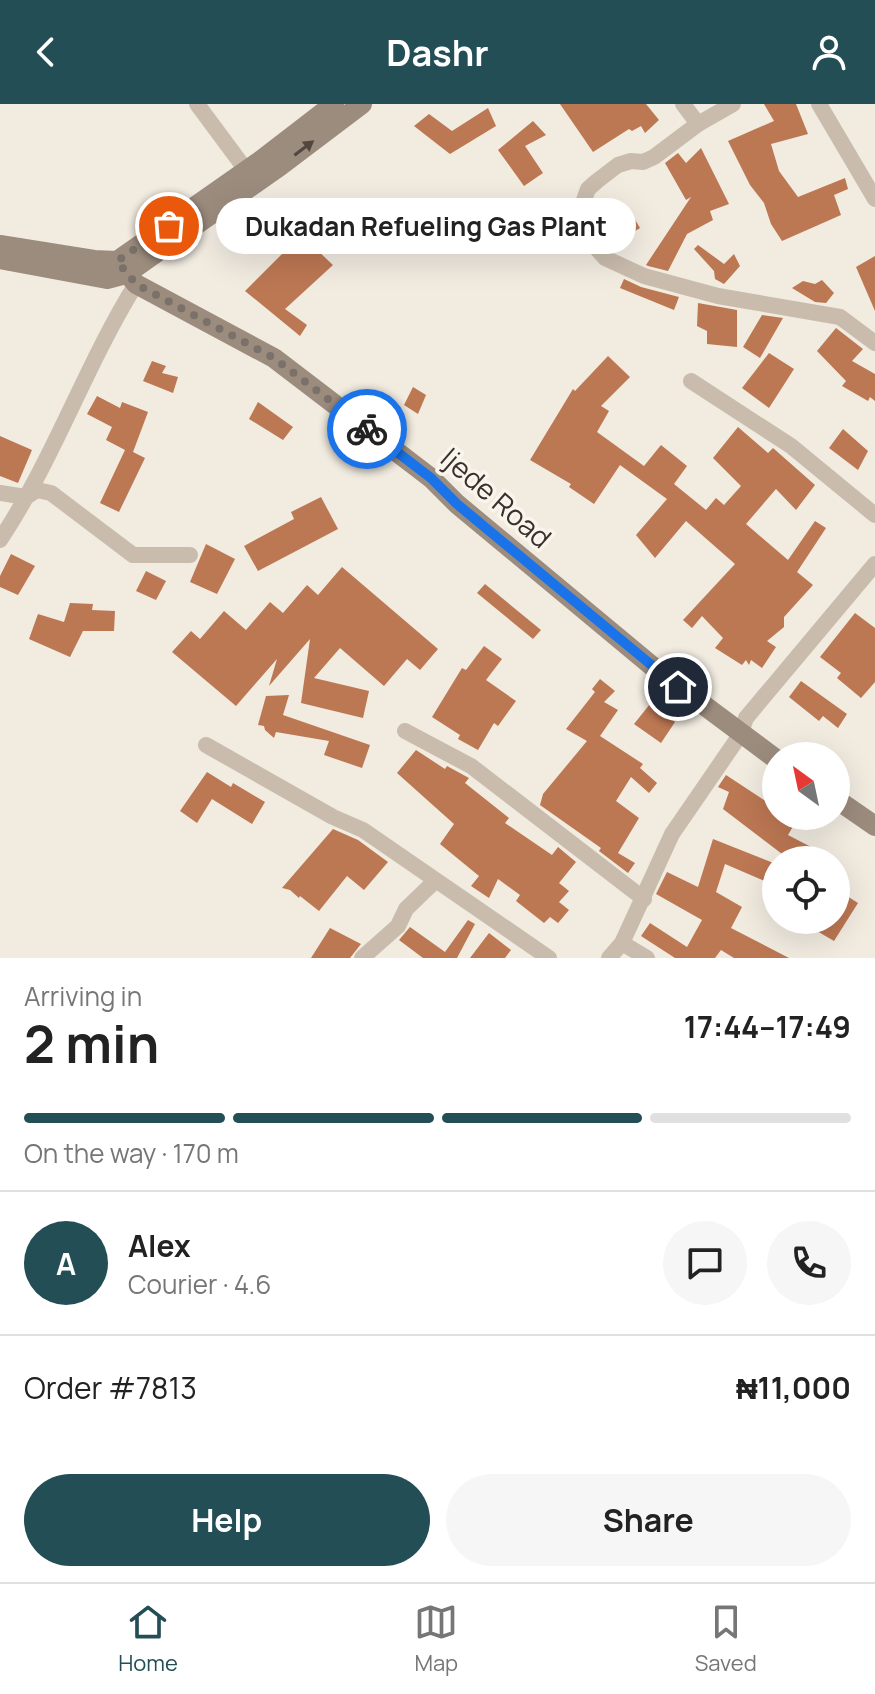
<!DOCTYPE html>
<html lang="en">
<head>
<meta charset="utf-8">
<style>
  body { margin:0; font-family:Manrope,sans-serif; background:#f6f6f6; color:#222; height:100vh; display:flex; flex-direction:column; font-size:30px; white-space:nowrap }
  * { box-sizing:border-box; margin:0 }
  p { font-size:26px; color:#767676 }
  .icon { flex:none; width:44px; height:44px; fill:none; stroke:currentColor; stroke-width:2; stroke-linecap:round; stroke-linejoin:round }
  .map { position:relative; height:854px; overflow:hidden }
  .details { display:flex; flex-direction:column; background:#fff; flex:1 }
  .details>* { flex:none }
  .needle { width:52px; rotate:327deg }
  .controls { position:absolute; left:762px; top:638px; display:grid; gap:16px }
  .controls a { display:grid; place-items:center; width:88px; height:88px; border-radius:50%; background:#fff; box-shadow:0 8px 32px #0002; font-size:40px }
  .pin { position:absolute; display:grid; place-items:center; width:68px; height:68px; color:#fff; margin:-34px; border:4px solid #fff; border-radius:50%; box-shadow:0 2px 8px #0007 }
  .courier { position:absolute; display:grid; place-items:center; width:80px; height:80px; margin:-40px; border:6px solid #1a73e8; border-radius:50%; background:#fff; color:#222; box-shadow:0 2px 10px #0007 }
  .bubble { position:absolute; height:56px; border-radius:28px; background:#fff; box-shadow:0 8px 32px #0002; font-size:26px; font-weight:700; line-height:56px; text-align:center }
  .overview em { font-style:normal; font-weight:700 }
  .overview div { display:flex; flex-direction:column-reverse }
  .overview { display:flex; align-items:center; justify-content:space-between; height:136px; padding:0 24px }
  h1 { font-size:52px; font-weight:700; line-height:60px }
  .bar { display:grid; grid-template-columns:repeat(4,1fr); gap:12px 8px; align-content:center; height:96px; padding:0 24px }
  .bar i { height:10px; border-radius:6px; background:#e0e0e0 }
  .bar .current { background:#234e56 }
  .bar p { grid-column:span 4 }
  .line { display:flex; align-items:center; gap:20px; padding:0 24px; border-top:2px solid #e0e0e0 }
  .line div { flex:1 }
  .round { display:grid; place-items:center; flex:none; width:84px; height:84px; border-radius:42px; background:#f6f6f6 }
  .primary-button { display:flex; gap:16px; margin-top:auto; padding:16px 24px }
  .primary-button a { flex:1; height:92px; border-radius:48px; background:#234e56; color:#fff; font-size:32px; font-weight:700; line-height:92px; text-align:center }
  .primary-button a+a { background:#f6f6f6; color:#222 }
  header { display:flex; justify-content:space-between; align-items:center; height:104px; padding:0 24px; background:#234e56; color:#fff; font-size:36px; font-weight:700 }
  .dock { display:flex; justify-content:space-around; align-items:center; height:112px; border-top:2px solid #e0e0e0; background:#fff; font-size:22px; color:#767676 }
  .dock a { display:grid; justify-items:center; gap:4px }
  .dock .current { color:#234e56 }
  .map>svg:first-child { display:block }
  .building { fill:#bc7753 }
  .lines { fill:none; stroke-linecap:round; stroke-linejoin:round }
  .minor { stroke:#c9bcad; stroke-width:16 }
  .secondary { stroke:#9c8c7e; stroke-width:20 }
  .oneway { fill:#514740 }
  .done { stroke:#79716a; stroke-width:8; stroke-dasharray:0 14.4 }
  .route { stroke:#1a73e8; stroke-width:10 }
  .labels { text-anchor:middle; stroke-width:7; stroke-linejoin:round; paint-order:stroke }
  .street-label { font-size:28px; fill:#38302b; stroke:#f9f4ec }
</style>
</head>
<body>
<header><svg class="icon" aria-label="back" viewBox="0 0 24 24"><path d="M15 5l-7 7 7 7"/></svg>Dashr<svg class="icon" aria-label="person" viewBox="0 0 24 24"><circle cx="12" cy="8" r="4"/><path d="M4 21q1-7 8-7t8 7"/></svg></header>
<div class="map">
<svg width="875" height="854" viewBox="0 0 875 854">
  <rect width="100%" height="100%" fill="#f1ebe0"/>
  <g class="building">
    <path d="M560,0H646L659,16L645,29L641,22L632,27L629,25L593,48Z"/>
    <path d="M764,0H796L808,30L771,40L779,67L798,93L845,74L848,85L834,91L841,111L782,137L771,120L764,99L750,81L728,37L774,17Z"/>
    <path d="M488,4L496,22L450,50L414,22L429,10L452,27Z"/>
    <path d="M533,17L546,31L525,42L543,69L524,82L498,46Z"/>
    <path d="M701,44L729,100L710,107L713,116L687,130L668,167L648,162L646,161L691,93L686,96L665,59L678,49L686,59Z"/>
    <path d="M627,102L640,124L610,143L595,124Z"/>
    <path d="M301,131L333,161L285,205L307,221L300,232L245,187Z"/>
    <path d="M698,141L724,160L734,150L740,162L724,180L715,175L714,167L694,145Z"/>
    <path d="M875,152V207L856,163Z"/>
    <path d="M624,175L641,183L679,193L674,206L620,184Z"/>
    <path d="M822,176L834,189L826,199L815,198L792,184L803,177L815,180Z"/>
    <path d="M698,199L737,206V243L707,240V227L697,222Z"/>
    <path d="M762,211L783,214L760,254L743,243Z"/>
    <path d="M836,224L863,245L852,257L875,270V297L870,293L868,297L842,282L846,277L817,247Z"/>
    <path d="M769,249L794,265L769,304L742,284Z"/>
    <path d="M608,252L630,273L601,302L609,307L597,328L644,362L661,341L687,362L674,380L706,406L716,394L724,401L741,382L713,354L738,323L768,349L773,344L815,381L796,406L776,385L746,420L788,456L815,417L826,424L797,468L813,481L784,513V523L767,537L776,543L762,564L751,556L749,561L746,556L742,561L715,544L723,534L702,512L692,524L683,516L735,460L686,417L655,454L636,431L667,395L620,361L594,400L569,383L571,380L530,356L573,285L575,287Z"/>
    <path d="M152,257L166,262L162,269L178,273L173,289L143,277Z"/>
    <path d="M413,283L426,291L418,310L404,301Z"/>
    <path d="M97,292L120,304L122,298L148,308L133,348L145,354L119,408L100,399L125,346L106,336L112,323L87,310Z"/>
    <path d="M258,298L293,323L283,336L249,315Z"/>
    <path d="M843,325L868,347L858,366L829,344Z"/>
    <path d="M0,332L32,346L18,379L0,372Z"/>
    <path d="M321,393L338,425L258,467L244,442L294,415L291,408Z"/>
    <path d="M206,440L235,455L217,490L190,478Z"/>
    <path d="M11,450L35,462L18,491L0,483V472Z"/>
    <path d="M342,463L438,545L420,566L407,555L384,582L340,544L314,574L369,587L363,614L301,599L310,535L269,582L277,555L236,602L172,548L191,527L200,535L224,507L246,526L270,498L283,509L307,481L318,491Z"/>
    <path d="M146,467L166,477L156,496L136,487Z"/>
    <path d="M485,480L541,526L533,535L477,489Z"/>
    <path d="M70,499L93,500L92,506L115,507L114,527H83L70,553L29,535L38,510L64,518Z"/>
    <path d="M855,509L875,524V578L861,594L837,574L841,569L820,553Z"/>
    <path d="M484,542L502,555L486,576L516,597L498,622L494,619L478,646L458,635L460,631L432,613L462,564L466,566Z"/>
    <path d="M600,575L615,587L604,598L618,606L600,632L643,660L640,664L657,679L649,689L631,673L616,697L639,714L618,749L635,759L628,769L599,747L601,744L540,701L543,690L587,637L566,625L595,588L592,585Z"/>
    <path d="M801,577L847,610L838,624L823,612L819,617L789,593Z"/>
    <path d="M289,591L283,611L370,641L362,664L324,651L329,637L276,628L274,634L265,626L264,622L258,621L266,592Z"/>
    <path d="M650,600L675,618L661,639L634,620Z"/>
    <path d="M416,646L445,665L447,662L469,674L465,679L509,714L505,719L552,751L558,743L576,758L559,779L569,787L559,798L569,806L558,819L550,813L544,819L516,797L520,791L498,775L489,794L471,782L479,772L440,740L454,720L397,669Z"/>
    <path d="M207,668L231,683L233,679L265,698L252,720L212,695L197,719L180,707Z"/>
    <path d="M726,671L776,704V712H799L788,731L813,744L808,756H790L723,705L729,688L718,683Z"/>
    <path d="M333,725L358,736L388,758L364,786L347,772L319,807L300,792L299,794L290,786L282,784Z"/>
    <path d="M713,735L776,760V782L725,760L716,788L742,803L731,824L789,854H734L721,846L715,854H675L641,832L650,819L687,843L702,816L656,790L667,768L698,783Z"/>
    <path d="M836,785L858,799L834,837L798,816H836Z"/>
    <path d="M468,816L475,820L457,854H423L399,836L410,823L445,848Z"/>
    <path d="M330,824L361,840L350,854H311Z"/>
    <path d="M489,829L511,846L505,854H470Z"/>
  </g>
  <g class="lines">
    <g class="minor">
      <path d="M197,0L246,66"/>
      <path d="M683,0L698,20"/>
      <path d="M733,0L698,20L654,53L643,58L631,57L618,61L597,77L588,85L583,99L580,117L583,129L605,154L644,172L718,192L840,213L875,239"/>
      <path d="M819,0L875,95"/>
      <path d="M691,277L791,342L875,411"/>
      <path d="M0,389L26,393L37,386L51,389L133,451H190"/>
      <path d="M0,436C54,355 85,262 136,180"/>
      <path d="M405,627L471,662L644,795"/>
      <path d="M206,641L333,713L363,726L549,854"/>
      <path d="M622,839L647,854"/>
      <path d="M362,854L398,822L406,805L435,777"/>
      <path d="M609,854L622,839L672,730L740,631L746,614L875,460"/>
    </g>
    <g class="secondary">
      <path d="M0,141L94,156L117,157"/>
      <path d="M0,155L107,175L126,170L280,62L362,0"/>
      <path d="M117,157L136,180L274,254L431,374L457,400L658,567L776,655"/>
      <path d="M117,157L260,57L334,0"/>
      <path d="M836,695L875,722"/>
    </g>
  </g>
  <defs><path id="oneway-solid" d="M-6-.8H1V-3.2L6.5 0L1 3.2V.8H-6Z" transform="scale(2)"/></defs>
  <use class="oneway" href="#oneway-solid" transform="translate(304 44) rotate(-37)"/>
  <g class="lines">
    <path class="done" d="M169,122L117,157L136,180L274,254L367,325"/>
    <path class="route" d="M367,325L431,374L457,400L678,583"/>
  </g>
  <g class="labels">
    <g class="street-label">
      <text transform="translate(496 394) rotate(41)" y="10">Ijede Road</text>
    </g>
  </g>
</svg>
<div class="controls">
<a><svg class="needle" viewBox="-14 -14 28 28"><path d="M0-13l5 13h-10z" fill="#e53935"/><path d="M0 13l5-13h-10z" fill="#767676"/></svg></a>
<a><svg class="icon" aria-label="locate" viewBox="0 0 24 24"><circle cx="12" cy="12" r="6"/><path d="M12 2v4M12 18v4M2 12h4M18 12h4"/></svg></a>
</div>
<div class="pin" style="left:169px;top:122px;background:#ea580c"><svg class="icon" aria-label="bag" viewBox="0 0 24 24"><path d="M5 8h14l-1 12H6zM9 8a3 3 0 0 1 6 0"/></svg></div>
<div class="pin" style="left:678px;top:583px;background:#1f2937"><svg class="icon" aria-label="home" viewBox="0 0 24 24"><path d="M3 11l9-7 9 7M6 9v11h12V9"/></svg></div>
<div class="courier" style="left:367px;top:325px"><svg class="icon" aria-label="bike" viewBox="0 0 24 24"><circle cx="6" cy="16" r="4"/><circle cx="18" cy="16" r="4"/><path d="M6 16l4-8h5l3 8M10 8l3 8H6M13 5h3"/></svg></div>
<div class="bubble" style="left:216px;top:94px;width:420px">Dukadan Refueling Gas Plant</div>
</div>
<section class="details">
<div class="overview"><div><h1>2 min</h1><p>Arriving in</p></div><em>17:44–17:49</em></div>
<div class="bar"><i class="current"></i><i class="current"></i><i class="current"></i><i></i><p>On the way · 170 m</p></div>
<div class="line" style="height:144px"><b class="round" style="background:#234e56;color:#fff">A</b><div><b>Alex</b><p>Courier · 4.6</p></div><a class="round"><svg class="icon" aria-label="chat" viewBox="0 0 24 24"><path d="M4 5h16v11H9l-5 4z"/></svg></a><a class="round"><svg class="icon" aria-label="phone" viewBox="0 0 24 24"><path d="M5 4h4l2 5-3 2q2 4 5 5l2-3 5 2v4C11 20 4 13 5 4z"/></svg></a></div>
<div class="line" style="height:104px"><div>Order #7813</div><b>₦11,000</b></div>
<div class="primary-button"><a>Help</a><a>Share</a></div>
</section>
<nav class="dock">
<a class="current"><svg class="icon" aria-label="home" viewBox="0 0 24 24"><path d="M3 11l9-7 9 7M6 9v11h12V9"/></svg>Home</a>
<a><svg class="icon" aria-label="map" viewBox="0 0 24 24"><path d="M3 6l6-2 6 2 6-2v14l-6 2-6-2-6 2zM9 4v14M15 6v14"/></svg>Map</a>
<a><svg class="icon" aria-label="saved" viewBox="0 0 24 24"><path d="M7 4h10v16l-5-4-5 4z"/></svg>Saved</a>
</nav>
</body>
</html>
